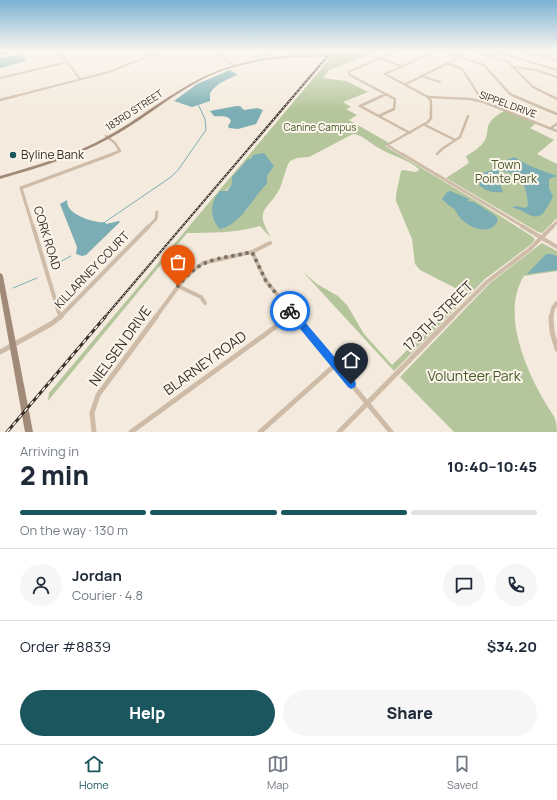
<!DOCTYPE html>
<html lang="en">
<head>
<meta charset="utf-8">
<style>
  body { margin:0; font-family:Manrope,sans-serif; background:#f6f6f7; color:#1f2937; height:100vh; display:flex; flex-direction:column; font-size:15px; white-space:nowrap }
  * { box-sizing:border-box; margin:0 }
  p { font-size:13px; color:#747a83 }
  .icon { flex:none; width:22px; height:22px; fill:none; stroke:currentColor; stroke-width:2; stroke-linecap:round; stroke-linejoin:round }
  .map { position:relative; height:432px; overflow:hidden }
  .drawer { display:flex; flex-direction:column; background:#fff; flex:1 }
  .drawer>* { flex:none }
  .pin { position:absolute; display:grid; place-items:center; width:34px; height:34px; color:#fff; margin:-41px -17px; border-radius:50% 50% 50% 0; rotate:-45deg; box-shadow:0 0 4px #0007 }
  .pin .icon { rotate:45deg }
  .courier { position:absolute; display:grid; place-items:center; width:40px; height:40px; margin:-20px; border:3px solid #1a73e8; border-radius:50%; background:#fff; color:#222; box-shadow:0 1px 5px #0007 }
  .summary em { font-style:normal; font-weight:800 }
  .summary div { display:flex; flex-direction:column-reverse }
  .summary { display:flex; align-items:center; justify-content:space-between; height:68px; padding:0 20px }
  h1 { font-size:26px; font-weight:800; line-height:30px }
  .bar { display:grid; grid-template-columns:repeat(4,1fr); gap:6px 4px; align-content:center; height:48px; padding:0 20px }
  .bar i { height:5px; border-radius:3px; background:#e0e1e3 }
  .bar .active { background:#1b565f }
  .bar p { grid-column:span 4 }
  .line { display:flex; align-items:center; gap:10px; padding:0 20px; border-top:1px solid #e0e1e3 }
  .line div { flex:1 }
  .round { display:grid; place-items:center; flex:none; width:42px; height:42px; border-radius:21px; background:#f6f6f7 }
  .action { display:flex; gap:8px; margin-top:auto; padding:8px 20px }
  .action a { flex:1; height:46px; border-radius:24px; background:#1b565f; color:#fff; font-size:16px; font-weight:800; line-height:46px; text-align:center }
  .action a+a { background:#f6f6f7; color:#1f2937 }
  .tab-bar { display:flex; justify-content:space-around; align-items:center; height:56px; border-top:1px solid #e0e1e3; background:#fff; font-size:11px; color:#747a83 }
  .tab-bar a { display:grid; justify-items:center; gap:2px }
  .tab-bar .active { color:#1b565f }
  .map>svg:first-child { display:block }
  .green { fill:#b5c59c; fill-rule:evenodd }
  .water { fill:#7baeb4 }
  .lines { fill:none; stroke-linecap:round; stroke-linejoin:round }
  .stream { stroke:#7baeb4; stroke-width:1 }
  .street-far4 { stroke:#cebca8; stroke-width:2 }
  .street-far3 { stroke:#cebca8; stroke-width:2.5 }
  .street-far2 { stroke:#cebca8; stroke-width:3 }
  .street-far1 { stroke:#cebca8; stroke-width:4 }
  .street { stroke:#cebca8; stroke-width:5 }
  .secondary { fill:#a28a79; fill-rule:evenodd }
  .highway { fill:#5c4a3f; fill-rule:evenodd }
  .rail-far1-casing { stroke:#3a2f29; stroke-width:2 }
  .rail-casing { stroke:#3a2f29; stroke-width:3 }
  .rail-far1 { stroke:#fbf5eb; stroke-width:1; stroke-dasharray:2; stroke-linecap:butt }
  .rail { stroke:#fbf5eb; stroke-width:1.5; stroke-dasharray:4.5; stroke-linecap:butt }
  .route { fill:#1a73e8 }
  .done { stroke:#7b7168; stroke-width:4; stroke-dasharray:0 7.2 }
  .poi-dot { fill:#1b565f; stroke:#fbf5eb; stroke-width:1.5 }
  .labels { text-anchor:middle; stroke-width:4; stroke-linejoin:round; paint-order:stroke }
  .far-street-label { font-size:10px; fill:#3a2f29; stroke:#fbf5eb }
  .far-park-label { font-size:10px; fill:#465a2b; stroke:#fbf5eb }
  .poi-label { font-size:12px; fill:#3a2f29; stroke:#fbf5eb; text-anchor:start }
  .park-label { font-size:12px; fill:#465a2b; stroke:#fbf5eb }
  .street-label { font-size:12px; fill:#3a2f29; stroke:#fbf5eb }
  .near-street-label { font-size:14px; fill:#3a2f29; stroke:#fbf5eb }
  .near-park-label { font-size:14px; fill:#465a2b; stroke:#fbf5eb }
</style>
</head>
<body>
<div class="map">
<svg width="557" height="432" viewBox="0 0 557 432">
  <rect width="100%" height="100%" fill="#f4ebde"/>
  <g class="green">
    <path d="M374,51H378L329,70L323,78L346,81L368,92L343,102L351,107L346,109L357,115L349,120L389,143L385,146L478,202L533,237L535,240L529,246L485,279L394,371L303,272L317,284L338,296L347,305L364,334L392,365L465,293L420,270L415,264L412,239L396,201V195L401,171L403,170L415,172L418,171L419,169C406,158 391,156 377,147C370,143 361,134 353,134L309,157L297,158L290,161C285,169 284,179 280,188C268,212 253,207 271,238L260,226C236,233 213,233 187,233L48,401L49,393L333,55ZM252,158L267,184L257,193L246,211L213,219C211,196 219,199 232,184V181C237,172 242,163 252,158Z"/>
    <path d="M506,110L536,123L530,128L554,140L537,154L557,164V218L542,233L538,232L446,178L469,163L466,156C473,152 481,147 485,140C487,136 487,132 488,127C490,119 499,114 506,110Z"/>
    <path d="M542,243L557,251V271L524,276C501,312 525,368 545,402C552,415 557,416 557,432H454L400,377L490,283Z"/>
  </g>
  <g class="water">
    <path d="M18,55L23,56L26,61L0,68V58Z"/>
    <path d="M230,70L238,75C231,77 212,86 210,94C210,96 210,98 210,101L192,107L174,101L197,84Z"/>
    <path d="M236,106H240L244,110L257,108L263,110L256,124L238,129L229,128L228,126L231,121C228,114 220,117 214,116L210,111Z"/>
    <path d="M264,153L274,166L267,176V184C251,199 243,223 220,229C209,218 210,202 220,191H227L232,184V177L247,160L252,158L253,155Z"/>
    <path d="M514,157L530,166L557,176L549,179V188L553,197C543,214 542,223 522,211C519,209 516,209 512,207L516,206L525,208L528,206C527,191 524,174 507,172C503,171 501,170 498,171L501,175L498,179L503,192C495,193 486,192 479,185L485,172L499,169V163Z"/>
    <path d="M450,191L467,198L469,199L468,201L474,202L496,216L498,220C492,236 471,229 461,219C458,216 457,212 454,209C450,206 446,203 442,199L447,192Z"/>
    <path d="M67,200C67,203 68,207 70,209C75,216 97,224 105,222L106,224L119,221L120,222L86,255L82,256L76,254L77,247L60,204Z"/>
    <path d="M546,254H551L557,256V270L527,274Z"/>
  </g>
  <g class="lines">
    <g class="stream">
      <path d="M257,58L275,51"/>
      <path d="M105,222L171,177L178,170L206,130L205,119L198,104"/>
      <path d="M56,264L71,256"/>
      <path d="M13,288L37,278"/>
    </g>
    <g class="street-far4">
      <path d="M59,51L80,79"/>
      <path d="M146,51L152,55"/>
      <path d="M228,51L222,53V57L235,66"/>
      <path d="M444,51L484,65L510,94L516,97"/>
      <path d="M475,51L508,62L533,87L553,97"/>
      <path d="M493,51L557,70"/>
      <path d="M515,51L549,57"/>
      <path d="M555,51L550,54L549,57L557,62"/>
      <path d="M380,58L401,66"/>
      <path d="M447,63L462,69L480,97"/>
      <path d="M514,67L536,70L557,77"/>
      <path d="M385,74L428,97"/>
      <path d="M385,74L436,51"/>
      <path d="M421,76L440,82"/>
      <path d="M0,78L67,62"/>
      <path d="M406,84L462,56"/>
      <path d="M12,97L109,72L161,51"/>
      <path d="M380,97L387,94"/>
      <path d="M391,97L350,75L348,72L396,51"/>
    </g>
    <g class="street-far3">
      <path d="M480,96V101"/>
      <path d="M514,96L557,114"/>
      <path d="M551,96L557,99"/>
      <path d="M428,97L470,99L484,102L557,131"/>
      <path d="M0,100L16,96"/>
      <path d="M360,106L410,133"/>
      <path d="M360,106L382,96"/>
      <path d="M379,116L394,109L395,99L389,96"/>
      <path d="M425,125L455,140"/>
      <path d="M551,128L557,124"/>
      <path d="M106,136L115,143L120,151L110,155"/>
      <path d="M387,145L428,122L431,118V101L427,96"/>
      <path d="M387,145L403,155"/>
      <path d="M437,154L442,149L460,137L468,116"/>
    </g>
    <g class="street-far2">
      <path d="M402,154L524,227"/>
      <path d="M33,227L21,188L113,154"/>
      <path d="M148,227L156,219L157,212"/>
      <path d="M552,227L557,222"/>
    </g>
    <g class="street-far1">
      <path d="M33,226L59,313L62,316"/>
      <path d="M522,226L557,247"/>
      <path d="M252,252L266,281L297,318"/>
      <path d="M178,286L201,297L205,303"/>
      <path d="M59,318L149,226"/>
      <path d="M155,318L186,276L203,263L252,252L270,243"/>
      <path d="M287,318L293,314"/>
      <path d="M451,318L487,282L530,249L553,226"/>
      <path d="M551,318L553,308L557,303"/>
    </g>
    <g class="street">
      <path d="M296,317L391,432"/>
      <path d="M551,317L552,332L557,349"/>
      <path d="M0,352L51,324L60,317"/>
      <path d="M94,432L92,413L98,395L156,317"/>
      <path d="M131,432L289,317"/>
      <path d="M260,432L335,365"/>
      <path d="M339,432L452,317"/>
    </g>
    <g class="secondary">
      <path d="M370,51H373C355,58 327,56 307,57C279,57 251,61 224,70C182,85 149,117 110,138C76,157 37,168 0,179V176C37,165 75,155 108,136C146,115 179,85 220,70C245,61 271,56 298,55C322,54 346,56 370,51Z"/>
      <path d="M0,273L2,274L3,276L33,432H25L0,292Z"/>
    </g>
    <path class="highway" d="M7,51H13L0,54V52Z"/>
    <defs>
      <path id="rail-far1" d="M104,318L332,51"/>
      <path id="rail" d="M7,432L105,317"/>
    </defs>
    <use href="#rail-far1" class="rail-far1-casing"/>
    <use href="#rail" class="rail-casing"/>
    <use href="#rail-far1" class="rail-far1"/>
    <use href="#rail" class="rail"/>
  </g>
  <linearGradient id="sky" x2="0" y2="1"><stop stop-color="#7cb2d3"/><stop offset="0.46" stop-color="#faf6f0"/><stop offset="1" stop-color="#faf6f0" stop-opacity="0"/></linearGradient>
  <rect width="557" height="111" fill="url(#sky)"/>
  <path class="route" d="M290,307L293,308L355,381L356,384L355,387L351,389L348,387L287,313L286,311Z"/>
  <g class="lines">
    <path class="done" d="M178,286C202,256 217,260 252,252L266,281L290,311"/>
  </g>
  <circle class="poi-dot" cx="13" cy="155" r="4"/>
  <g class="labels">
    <g class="far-street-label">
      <text transform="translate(508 104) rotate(20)" y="4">SIPPEL DRIVE</text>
      <text transform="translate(134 110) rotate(-33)" y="4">183RD STREET</text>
    </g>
    <g class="far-park-label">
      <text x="320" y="131">Canine Campus</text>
    </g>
    <g class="poi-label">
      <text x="21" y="159">Byline Bank</text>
    </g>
    <g class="park-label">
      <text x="506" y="169">Town<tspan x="506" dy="14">Pointe Park</tspan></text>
    </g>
    <g class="street-label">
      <text transform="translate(47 238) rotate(73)" y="4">CORK ROAD</text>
      <text transform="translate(92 270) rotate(-46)" y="4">KILLARNEY COURT</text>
    </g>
    <g class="near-street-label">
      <text transform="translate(438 316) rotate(-45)" y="5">179TH STREET</text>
      <text transform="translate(120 346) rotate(-54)" y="5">NIELSEN DRIVE</text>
      <text transform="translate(205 363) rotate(-36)" y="5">BLARNEY ROAD</text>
    </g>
    <g class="near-park-label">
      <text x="474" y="381">Volunteer Park</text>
    </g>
  </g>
</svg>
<div class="pin" style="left:178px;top:286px;background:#ea580c"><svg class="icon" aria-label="bag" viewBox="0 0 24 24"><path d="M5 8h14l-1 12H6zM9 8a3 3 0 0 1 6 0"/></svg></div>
<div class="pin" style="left:351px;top:384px;background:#1f2937"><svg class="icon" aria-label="home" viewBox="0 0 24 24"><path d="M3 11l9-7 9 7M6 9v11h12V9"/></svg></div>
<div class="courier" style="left:290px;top:311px"><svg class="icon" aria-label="bike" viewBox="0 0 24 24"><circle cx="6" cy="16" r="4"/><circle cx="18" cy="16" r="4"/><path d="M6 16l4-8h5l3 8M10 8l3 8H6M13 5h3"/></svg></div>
</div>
<section class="drawer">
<div class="summary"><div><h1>2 min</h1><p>Arriving in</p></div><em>10:40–10:45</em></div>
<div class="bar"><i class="active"></i><i class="active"></i><i class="active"></i><i></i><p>On the way · 130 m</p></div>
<div class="line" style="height:72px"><a class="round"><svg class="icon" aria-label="person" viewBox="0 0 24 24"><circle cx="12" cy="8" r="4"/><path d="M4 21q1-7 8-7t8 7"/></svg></a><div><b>Jordan</b><p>Courier · 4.8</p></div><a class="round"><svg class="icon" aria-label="chat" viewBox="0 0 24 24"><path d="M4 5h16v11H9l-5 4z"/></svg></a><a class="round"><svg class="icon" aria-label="phone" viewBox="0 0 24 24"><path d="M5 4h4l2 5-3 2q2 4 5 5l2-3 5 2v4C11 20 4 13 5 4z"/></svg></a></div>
<div class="line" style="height:52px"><div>Order #8839</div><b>$34.20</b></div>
<div class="action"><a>Help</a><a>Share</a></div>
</section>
<nav class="tab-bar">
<a class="active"><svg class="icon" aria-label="home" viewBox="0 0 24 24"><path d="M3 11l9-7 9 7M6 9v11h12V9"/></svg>Home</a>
<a><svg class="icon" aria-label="map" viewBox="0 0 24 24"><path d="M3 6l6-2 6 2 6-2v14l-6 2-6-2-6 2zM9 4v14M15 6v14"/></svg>Map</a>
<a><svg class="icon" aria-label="saved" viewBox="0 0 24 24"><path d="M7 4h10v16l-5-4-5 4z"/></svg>Saved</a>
</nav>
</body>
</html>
